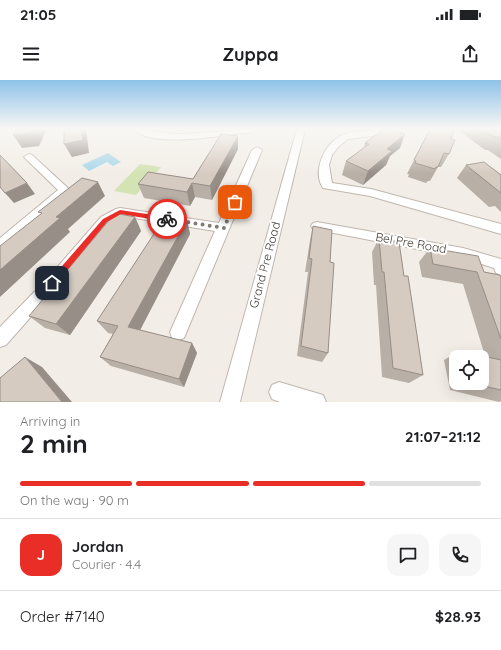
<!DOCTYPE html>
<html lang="en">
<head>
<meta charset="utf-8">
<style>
  body { margin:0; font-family:Quicksand,sans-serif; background:#f6f6f6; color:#202124; height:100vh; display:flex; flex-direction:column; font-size:15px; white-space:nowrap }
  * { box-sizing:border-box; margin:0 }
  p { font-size:13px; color:#757577 }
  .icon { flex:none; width:22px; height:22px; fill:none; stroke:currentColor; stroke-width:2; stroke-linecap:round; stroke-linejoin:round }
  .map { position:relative; height:322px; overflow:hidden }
  .details { display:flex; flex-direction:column; background:#fff; flex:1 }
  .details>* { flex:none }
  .buttons { position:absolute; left:449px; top:270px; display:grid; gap:8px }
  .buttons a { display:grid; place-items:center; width:40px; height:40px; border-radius:8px; background:#fff; box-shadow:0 4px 16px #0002; font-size:20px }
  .pin { position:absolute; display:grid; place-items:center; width:34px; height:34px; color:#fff; margin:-17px; border-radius:8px; box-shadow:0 2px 6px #0006 }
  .courier { position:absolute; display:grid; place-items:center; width:40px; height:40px; margin:-20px; border:3px solid #e92e28; border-radius:50%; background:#fff; color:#222; box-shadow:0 1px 5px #0007 }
  .overview em { font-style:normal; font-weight:800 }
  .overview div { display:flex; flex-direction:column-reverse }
  .overview { display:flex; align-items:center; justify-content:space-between; height:68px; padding:0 20px }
  h1 { font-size:26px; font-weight:800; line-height:30px }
  .bar { display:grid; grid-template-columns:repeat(4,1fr); gap:6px 4px; align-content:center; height:48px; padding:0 20px }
  .bar i { height:5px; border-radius:3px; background:#e0e0e0 }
  .bar .active { background:#e92e28 }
  .bar p { grid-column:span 4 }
  .line { display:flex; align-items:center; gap:10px; padding:0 20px; border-top:1px solid #e0e0e0 }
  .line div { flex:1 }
  .round { display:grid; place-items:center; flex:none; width:42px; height:42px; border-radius:12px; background:#f6f6f6 }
  .status { display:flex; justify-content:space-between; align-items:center; height:28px; padding:0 20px; background:#fff; direction:ltr }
  .status svg { height:11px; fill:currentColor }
  header { display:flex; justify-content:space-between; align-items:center; height:52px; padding:0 20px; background:#fff; font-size:18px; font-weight:800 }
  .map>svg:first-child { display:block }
  .green { fill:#d3e3b3 }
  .water { fill:#a8d7ea }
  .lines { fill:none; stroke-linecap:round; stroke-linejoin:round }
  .minor-casing { stroke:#c0b7ae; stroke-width:2 }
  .minor { fill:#fff; fill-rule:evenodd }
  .wall { fill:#b8afa6; fill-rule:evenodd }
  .shaded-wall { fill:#968e87 }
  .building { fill:#d6cbc1; stroke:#968e87 }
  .route { fill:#e92e28 }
  .done { stroke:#827c75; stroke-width:4; stroke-dasharray:0 7.2 }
  .labels { text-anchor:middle; stroke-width:4; stroke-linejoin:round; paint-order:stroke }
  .street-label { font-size:12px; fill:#453e37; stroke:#fff }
</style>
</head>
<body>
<div class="status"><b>21:05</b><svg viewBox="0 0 49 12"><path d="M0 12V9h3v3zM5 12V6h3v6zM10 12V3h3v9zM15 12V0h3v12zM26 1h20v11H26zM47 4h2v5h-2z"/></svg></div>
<header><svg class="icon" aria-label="menu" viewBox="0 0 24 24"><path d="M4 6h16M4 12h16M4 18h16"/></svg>Zuppa<svg class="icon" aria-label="share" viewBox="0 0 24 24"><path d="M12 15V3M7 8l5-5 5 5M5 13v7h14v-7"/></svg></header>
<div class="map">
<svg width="501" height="322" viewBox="0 0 501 322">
  <rect width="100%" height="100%" fill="#f2eee7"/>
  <path class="green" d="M140,84L161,87L136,115L114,111Z"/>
  <path class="water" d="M108,73L121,82L113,86L107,82L89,91L82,85Z"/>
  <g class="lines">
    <defs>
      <g id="minor">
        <path d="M133,49C148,49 163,54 178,54C205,54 231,49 258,49C253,54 242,53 235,54C212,57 149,67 133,49Z"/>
        <path d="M297,49H305L240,322H220Z"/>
        <path d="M386,49H408L404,52L348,59L338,67L332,75L329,85L332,103L371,109L501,144V154L370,116L323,108C312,91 324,64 342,55C351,51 375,50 386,49Z"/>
        <path d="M257,67L262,70L184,258L178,260L172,258L170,252L215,151L122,136L109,143L57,207L6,265L0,267V247L47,199L101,137L116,129L120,128L219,143L252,70Z"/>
        <path d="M29,74L32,75L70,110L5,169L0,170V158L58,110L26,79L24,77Z"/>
        <path d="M317,142L463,168L501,179V195L496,193L494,188L463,178L313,149L311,146L313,143Z"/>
        <path d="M279,302L323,315L326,322H280L272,319L269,312L272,305Z"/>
      </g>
    </defs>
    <use href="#minor" class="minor-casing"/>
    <use href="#minor" class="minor"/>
  </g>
  <g class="wall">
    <path d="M458,49H501V79L488,70H485L458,50Z"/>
    <path d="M238,56V69L212,120L195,117L190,126L144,118L138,104L193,99Z"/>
    <path d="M451,59L449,74L441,87H438L430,101H428L426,103L408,97L409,94H407L414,80Z"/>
    <path d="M365,63L400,68L390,76L386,85L363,105L342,95L346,81L364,68Z"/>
    <path d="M466,85L501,95V132L495,126L489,127L457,98Z"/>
    <path d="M135,137L141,151L70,255L45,248L29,236Z"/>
    <path d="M187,140L190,154L140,250L192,263L197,273L184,307L111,286L100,277L113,254L108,253L97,241Z"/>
    <path d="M313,146L330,182L328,273L322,282L297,276L308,192H305L310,160Z"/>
    <path d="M379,158L404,196L423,295L409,303L382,297L376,205H374L372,172Z"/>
    <path d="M430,168L484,192L501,197V321L499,322L450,310L444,280L459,271L485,276L463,204L422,197L419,182ZM456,277H482V303H456Z"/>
  </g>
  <g class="shaded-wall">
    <path d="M33,49H47L39,66L22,68L13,55Z"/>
    <path d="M81,49H86L89,73L72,77L64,64Z"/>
    <path d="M405,54L400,68L390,76L386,85L363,105L368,91L387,69Z"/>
    <path d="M238,56V69L212,120L210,106Z"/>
    <path d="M98,102L105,116L68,149L70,152L0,217V190L56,137Z"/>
    <path d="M27,103L35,114L14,123L5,113Z"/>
    <path d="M192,103L195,117L190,126L187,112Z"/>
    <path d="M135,137L141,151L70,255L56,244Z"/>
    <path d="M187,140L190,154L136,258L128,247Z"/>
    <path d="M192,263L197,273L184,307L179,299Z"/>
    <path d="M25,277L42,287L72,322H62Z"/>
  </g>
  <g class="building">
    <path d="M16,49H33L31,53L13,55Z"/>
    <path d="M64,49H81L83,60L64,64Z"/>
    <path d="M384,49H390L405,54L387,69L392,71L368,91L346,81L369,64L365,63Z"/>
    <path d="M430,49H455L451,59L455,60L449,74L444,73L438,87H436L435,89L415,83L416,81L414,80Z"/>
    <path d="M482,49H501V59L497,56L494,57Z"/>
    <path d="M221,54L238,56L210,106L192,103L187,112L138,104L148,92L193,99Z"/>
    <path d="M0,75L27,103L5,113L0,107Z"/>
    <path d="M484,82L501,95V113L466,85Z"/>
    <path d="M82,98L98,102L56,137L60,138L0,190V166L42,133L38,132Z"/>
    <path d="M115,133L135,137L56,244L29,236Z"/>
    <path d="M165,137L187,140L128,247L192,263L179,299L100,277L118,246L97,241Z"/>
    <path d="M313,146L332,150L330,182L334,183L328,273L301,266L312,179L309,178Z"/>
    <path d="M379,158L399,162L404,196H408L423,295L393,288L384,192H382Z"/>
    <path d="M430,168L478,176L484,192L500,195L501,197V259L477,192L433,184Z"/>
    <path d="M459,271L501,280V310L471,303H482V277H461Z"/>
    <path d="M25,277L62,322H0V298Z"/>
  </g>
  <linearGradient id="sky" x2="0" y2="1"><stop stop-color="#8ec2e9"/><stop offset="0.52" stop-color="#f9f7f4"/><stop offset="1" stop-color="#f9f7f4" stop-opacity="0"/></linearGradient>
  <rect width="501" height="94" fill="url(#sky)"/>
  <path class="route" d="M120,130L167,137L170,139L167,142L121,134L107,142L55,205H49V201L103,139Z"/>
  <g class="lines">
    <path class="done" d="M167,139L224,148L235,122"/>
  </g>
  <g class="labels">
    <g class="street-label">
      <text transform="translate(411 163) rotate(10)" y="4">Bel Pre Road</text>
      <text transform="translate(265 185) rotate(-75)" y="4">Grand Pre Road</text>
    </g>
  </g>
</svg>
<div class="buttons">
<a><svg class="icon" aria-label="locate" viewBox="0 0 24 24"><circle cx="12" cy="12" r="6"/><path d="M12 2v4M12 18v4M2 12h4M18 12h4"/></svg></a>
</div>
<div class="pin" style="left:235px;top:122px;background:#ea580c"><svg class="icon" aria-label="bag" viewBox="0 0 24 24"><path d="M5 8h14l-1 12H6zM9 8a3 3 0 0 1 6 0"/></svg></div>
<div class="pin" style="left:52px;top:203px;background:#1f2937"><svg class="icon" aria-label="home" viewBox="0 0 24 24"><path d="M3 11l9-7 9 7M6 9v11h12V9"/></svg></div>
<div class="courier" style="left:167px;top:139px"><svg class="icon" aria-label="bike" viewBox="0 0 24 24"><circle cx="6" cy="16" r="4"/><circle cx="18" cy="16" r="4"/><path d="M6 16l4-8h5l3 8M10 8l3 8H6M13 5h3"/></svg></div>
</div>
<section class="details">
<div class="overview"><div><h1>2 min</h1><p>Arriving in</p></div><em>21:07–21:12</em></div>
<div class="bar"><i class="active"></i><i class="active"></i><i class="active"></i><i></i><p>On the way · 90 m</p></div>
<div class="line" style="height:72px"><b class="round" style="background:#e92e28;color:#fff">J</b><div><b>Jordan</b><p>Courier · 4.4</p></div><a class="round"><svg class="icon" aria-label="chat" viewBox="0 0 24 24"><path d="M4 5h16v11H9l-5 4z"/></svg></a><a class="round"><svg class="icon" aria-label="phone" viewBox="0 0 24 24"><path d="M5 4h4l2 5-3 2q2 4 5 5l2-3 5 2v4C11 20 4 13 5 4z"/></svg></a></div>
<div class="line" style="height:52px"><div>Order #7140</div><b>$28.93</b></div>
</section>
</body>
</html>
